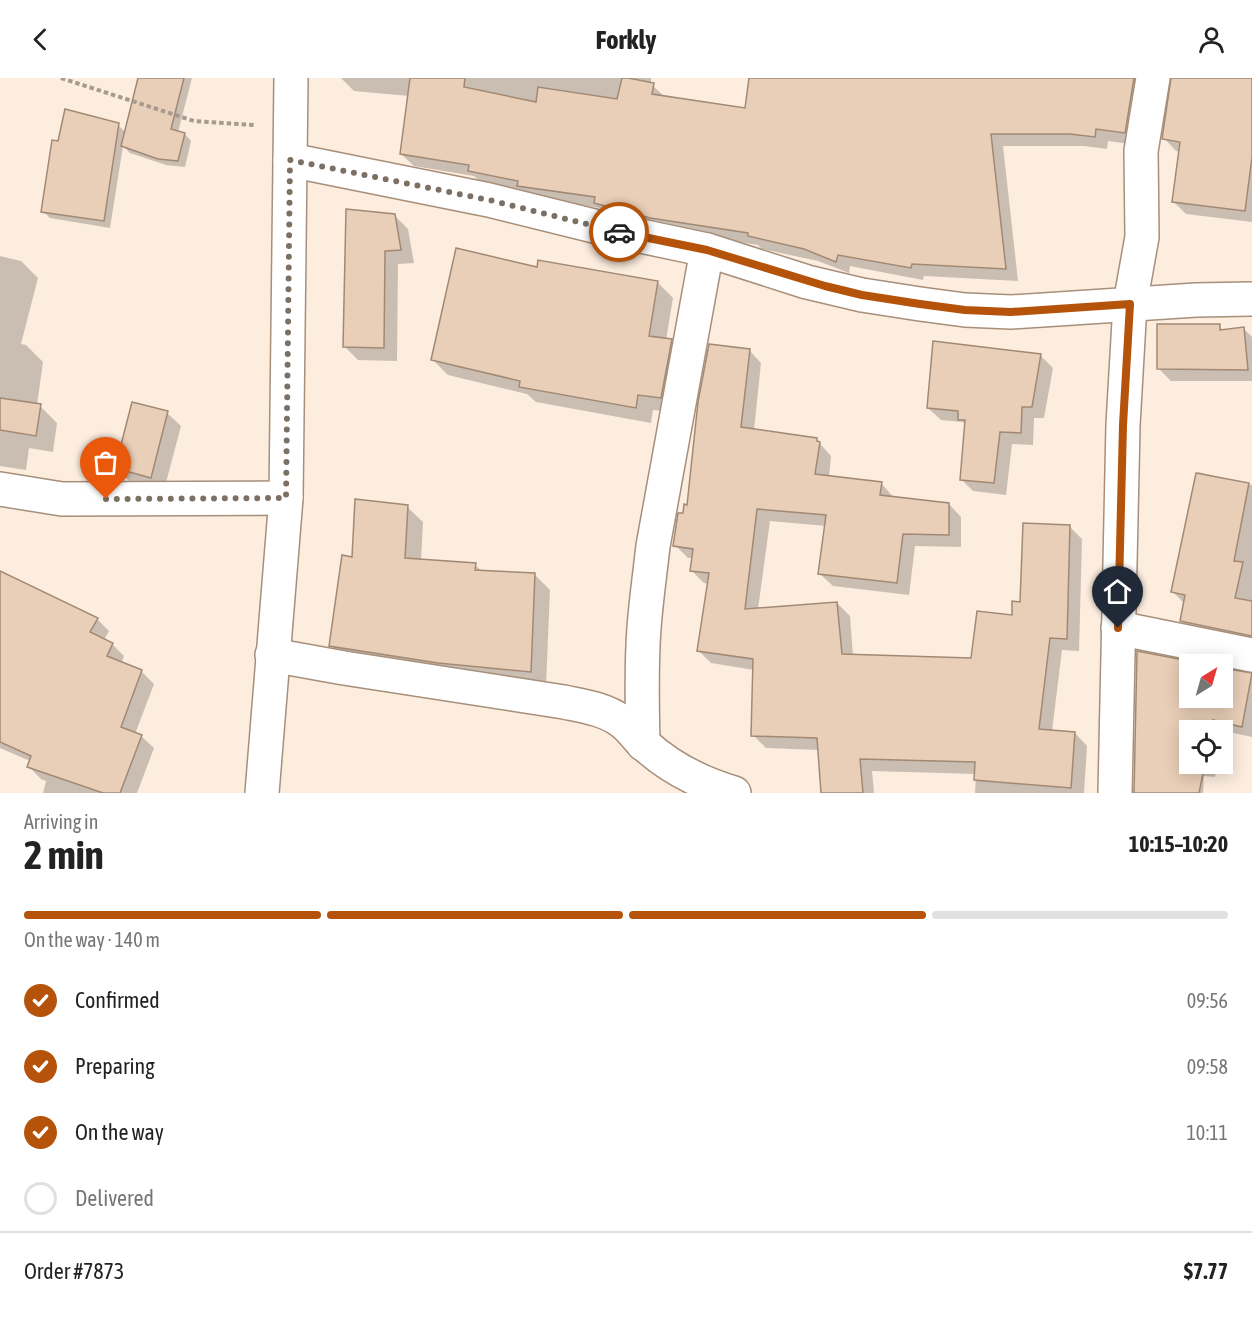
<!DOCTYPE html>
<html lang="en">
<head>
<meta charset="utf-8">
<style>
  body { margin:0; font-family:"Asap Condensed",sans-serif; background:#f2f2f2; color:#222; height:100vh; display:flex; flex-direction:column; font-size:22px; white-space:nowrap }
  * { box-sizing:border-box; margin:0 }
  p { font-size:20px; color:#767676 }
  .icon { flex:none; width:33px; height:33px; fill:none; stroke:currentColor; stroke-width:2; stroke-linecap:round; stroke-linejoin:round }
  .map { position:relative; height:715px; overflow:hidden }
  .side { display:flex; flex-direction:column; background:#fff; flex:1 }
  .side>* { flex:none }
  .needle { width:39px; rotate:37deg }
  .fabs { position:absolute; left:1179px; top:576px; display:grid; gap:12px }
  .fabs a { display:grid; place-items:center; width:54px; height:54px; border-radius:0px; background:#fff; box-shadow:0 3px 15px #0003; font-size:30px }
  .pin { position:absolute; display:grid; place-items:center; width:51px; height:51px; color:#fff; margin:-62px -26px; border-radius:50% 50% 50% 0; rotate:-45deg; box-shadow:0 0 6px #0007 }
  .pin .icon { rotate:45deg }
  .courier { position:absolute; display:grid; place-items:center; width:60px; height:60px; margin:-30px; border:4px solid #b45309; border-radius:50%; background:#fff; color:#222; box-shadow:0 2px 8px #0007 }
  .overview em { font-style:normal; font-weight:700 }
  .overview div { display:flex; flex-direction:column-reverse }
  .overview { display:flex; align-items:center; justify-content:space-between; height:102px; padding:0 24px }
  h1 { font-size:39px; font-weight:700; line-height:45px }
  .bar { display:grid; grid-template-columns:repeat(4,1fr); gap:9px 6px; align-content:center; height:72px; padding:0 24px }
  .bar i { height:8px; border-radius:4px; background:#e0e0e0 }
  .bar .on { background:#b45309 }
  .bar p { grid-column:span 4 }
  .line { display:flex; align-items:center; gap:15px; padding:0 24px; border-top:2px solid #e0e0e0 }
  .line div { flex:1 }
  ol { padding:0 24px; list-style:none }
  li { display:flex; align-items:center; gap:18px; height:66px }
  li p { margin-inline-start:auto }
  li .icon { padding:6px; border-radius:50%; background:#b45309; color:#fff; stroke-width:4 }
  li:last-child { color:#767676 }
  li i { width:33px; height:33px; border:3px solid #e0e0e0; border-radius:50% }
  header { display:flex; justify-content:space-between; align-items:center; height:78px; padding:0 24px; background:#fff; font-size:27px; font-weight:700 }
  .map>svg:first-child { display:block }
  .shadow { fill:#0003 }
  .building { fill:#e9cfb8; stroke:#a18974; stroke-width:1.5 }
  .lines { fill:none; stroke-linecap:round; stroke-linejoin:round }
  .minor-casing { stroke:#a78f7a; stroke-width:36 }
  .secondary-casing { stroke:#a78f7a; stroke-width:36 }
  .path { stroke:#a89a8f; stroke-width:4; stroke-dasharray:4.5 3; stroke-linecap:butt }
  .minor { stroke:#fff; stroke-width:33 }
  .secondary { stroke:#fff; stroke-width:33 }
  .done { stroke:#7c7065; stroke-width:6; stroke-dasharray:0 10.8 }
  .route { stroke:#b45309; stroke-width:8 }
</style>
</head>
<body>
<header><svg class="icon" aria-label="back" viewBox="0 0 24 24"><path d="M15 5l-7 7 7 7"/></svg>Forkly<svg class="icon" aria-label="person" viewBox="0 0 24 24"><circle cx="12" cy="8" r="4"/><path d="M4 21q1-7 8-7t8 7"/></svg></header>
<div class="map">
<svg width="1252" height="715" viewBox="0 0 1252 715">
  <rect width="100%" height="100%" fill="#fdeddf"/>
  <g class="shadow">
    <path d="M139,0H192L178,54L185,56L191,63L185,89L166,87L130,75L123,68L110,150L50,140L43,133L59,65L118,47L126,55Z"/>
    <path d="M341,0H651V6L666,20L747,32L752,0H1152L1137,67L1108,63L1107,71L1084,68H1003L1018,203L924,198L923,202L850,188L849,195L818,183L762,171L758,167L664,152L608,137L602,130L531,120L482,105L474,98L414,88L401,76L409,18L354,13Z"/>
    <path d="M1173,0H1252V144L1186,136L1174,124L1180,74L1176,73L1164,60Z"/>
    <path d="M394,137L408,151L414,185L398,186L397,283L358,282L344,268Z"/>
    <path d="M0,178L21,183L38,200L21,266L26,267L43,284L37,327L40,328L57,345L53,374L29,370L26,392L0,388Z"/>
    <path d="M538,190L657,204L673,220L666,262L671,263L686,278L676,334L653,332L651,345L536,324L527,316L448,297L433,282Z"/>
    <path d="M1219,248L1224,253L1243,250L1252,259V303H1171L1159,291Z"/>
    <path d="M749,272L761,285L754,352L816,361L831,378L829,399L882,406L894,420L949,426L961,439V469L915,468L909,517L833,508L820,496L826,448L770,443L758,531L837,525L850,538L853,578L973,582L1013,538L1069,448L1082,461L1079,573L1062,572L1052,653L1075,655L1087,668L1084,715H975L976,696L872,693L874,715H823L819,672L766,670L753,657L754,592L711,585L698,572L709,506L704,505L691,492L693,480H688L675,467L685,437Z"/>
    <path d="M1041,278L1053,290L1044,340H1034L1033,367L1012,366L1006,417L973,413L961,401L966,348L963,344L941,342L928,330Z"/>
    <path d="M167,335L181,348L164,412L130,404L116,390Z"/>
    <path d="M1198,394L1252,407V567L1193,555L1181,543L1185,526L1173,514Z"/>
    <path d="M407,429L423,444L421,482L475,487L483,494L534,496L550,512L546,609L347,584L331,568L353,480Z"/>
    <path d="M0,497L97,541L109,553L104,562L112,566L124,578L121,586L142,594L154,606L135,656L141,658L154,670L137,715H43L46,703L41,701L29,689L30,683L0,670Z"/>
    <path d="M1138,575L1197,586H1190V620H1222L1249,597H1252V659L1225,653L1222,659V652H1190V686H1217L1215,699L1204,698L1203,715H1136Z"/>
  </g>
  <g class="building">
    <path d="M138,0H184L171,51L185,55L178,83L158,81L121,68Z"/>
    <path d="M410,0H465L464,9L536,24L538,9L617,21L622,0H628L654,5L652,16L745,30L749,0H1134L1125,55L1096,51L1095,59L1070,56H991L1006,191L912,186L911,190L838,177L836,184L804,171L748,158V155L650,140L594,125L595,119L517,108L518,103L468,93L469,87L400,76Z"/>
    <path d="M1171,0H1252V79L1245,133L1172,124L1180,64L1162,61Z"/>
    <path d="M65,31L119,45L104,143L41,134L52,62L58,63Z"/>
    <path d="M346,131L395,136L401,172L385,173L384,270L343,269Z"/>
    <path d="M456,170L537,189L538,182L658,203L649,258L672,261L661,320L638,317L636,330L519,309L520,303L431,282Z"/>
    <path d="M1157,246H1220V252L1244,249L1248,292L1157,291Z"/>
    <path d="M933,263L1041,276L1032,329H1022L1021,355L1000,354L994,405L960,402L965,342H958V333L927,330Z"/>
    <path d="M709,266L750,271L741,349L817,360V363L820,364L815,396L882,404L880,417L949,425V457L903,456L897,505L818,496L826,437L757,431L745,531L837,524L842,576L971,580L977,533L1012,537V523L1020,524L1023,445L1070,447L1067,561L1050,560L1039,651L1075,654L1071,710L974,702L975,684L860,681L863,715H821L817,660L751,658L753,581L697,573L709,495L690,493L693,471L673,468L678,435H683L684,426L687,427L698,324Z"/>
    <path d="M0,320L41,326L36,358L0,352Z"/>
    <path d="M132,324L168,333L151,400L115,390Z"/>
    <path d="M1196,395L1249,405L1234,483L1243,484L1235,520L1252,523V558L1180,543L1185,517L1171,514Z"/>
    <path d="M355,421L408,427L405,480L476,485L475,492L535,495L531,594L438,585L329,568L342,477L352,479Z"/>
    <path d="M0,493L98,540L90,554L113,565L107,578L142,592L121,649L142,657L120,715H103L27,689L31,678L0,664Z"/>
    <path d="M1137,573L1204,586H1190V620H1222V590L1252,595L1242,649L1213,642L1211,652H1190V686H1205L1199,715H1134Z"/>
  </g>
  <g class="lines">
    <defs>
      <g id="minor">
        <path d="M290,82L489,122L598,149L707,172L807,204L862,217L920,226L965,232L1011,234L1196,222L1252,221"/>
        <path d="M0,411L62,421L286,420"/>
        <path d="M1118,550L1252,577"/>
        <path d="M272,577L344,590L564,624C583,628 605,631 621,643C630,649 636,659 644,666C670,690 700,705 734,715"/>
        <path d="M643,666C642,627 641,589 644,550C646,523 650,495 653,468L707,172"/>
        <path d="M1115,715L1123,347L1130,226L1142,159L1141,73L1153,0"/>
      </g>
      <path id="secondary" d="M262,715L286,420L291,0"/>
    </defs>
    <use href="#minor" class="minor-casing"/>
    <use href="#secondary" class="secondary-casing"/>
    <path class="path" d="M61,0L194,43L254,47"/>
    <use href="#minor" class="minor"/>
    <use href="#secondary" class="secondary"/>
  </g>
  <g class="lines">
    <path class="done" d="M106,421L286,420L290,82L489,122L619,154"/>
    <path class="route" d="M619,154L707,172L825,208L862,217L920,226L965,232L1011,234L1130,226L1123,347L1118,550"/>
  </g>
</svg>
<div class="fabs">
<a><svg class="needle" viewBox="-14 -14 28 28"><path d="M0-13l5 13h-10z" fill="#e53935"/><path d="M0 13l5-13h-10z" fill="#767676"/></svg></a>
<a><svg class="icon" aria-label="locate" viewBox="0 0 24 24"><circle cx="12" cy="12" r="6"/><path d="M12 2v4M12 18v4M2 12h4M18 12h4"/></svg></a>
</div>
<div class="pin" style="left:106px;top:421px;background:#ea580c"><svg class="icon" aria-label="bag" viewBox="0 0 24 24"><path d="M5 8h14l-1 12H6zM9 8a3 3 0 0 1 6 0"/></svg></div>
<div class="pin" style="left:1118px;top:550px;background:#1f2937"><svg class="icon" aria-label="home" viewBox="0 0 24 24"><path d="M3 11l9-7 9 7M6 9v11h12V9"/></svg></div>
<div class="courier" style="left:619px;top:154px"><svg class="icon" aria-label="car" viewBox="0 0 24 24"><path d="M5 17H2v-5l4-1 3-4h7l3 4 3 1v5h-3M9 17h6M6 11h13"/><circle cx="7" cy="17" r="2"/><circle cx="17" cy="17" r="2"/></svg></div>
</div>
<section class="side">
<div class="overview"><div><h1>2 min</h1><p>Arriving in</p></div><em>10:15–10:20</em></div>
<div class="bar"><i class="on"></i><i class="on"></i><i class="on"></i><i></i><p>On the way · 140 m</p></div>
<ol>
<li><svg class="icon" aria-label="check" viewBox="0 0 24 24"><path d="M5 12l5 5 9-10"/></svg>Confirmed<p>09:56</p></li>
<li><svg class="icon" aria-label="check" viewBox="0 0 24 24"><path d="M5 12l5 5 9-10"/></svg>Preparing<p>09:58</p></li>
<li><svg class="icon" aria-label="check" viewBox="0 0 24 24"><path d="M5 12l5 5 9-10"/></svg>On the way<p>10:11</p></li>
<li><i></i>Delivered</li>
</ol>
<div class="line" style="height:78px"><div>Order #7873</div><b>$7.77</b></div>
</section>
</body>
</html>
